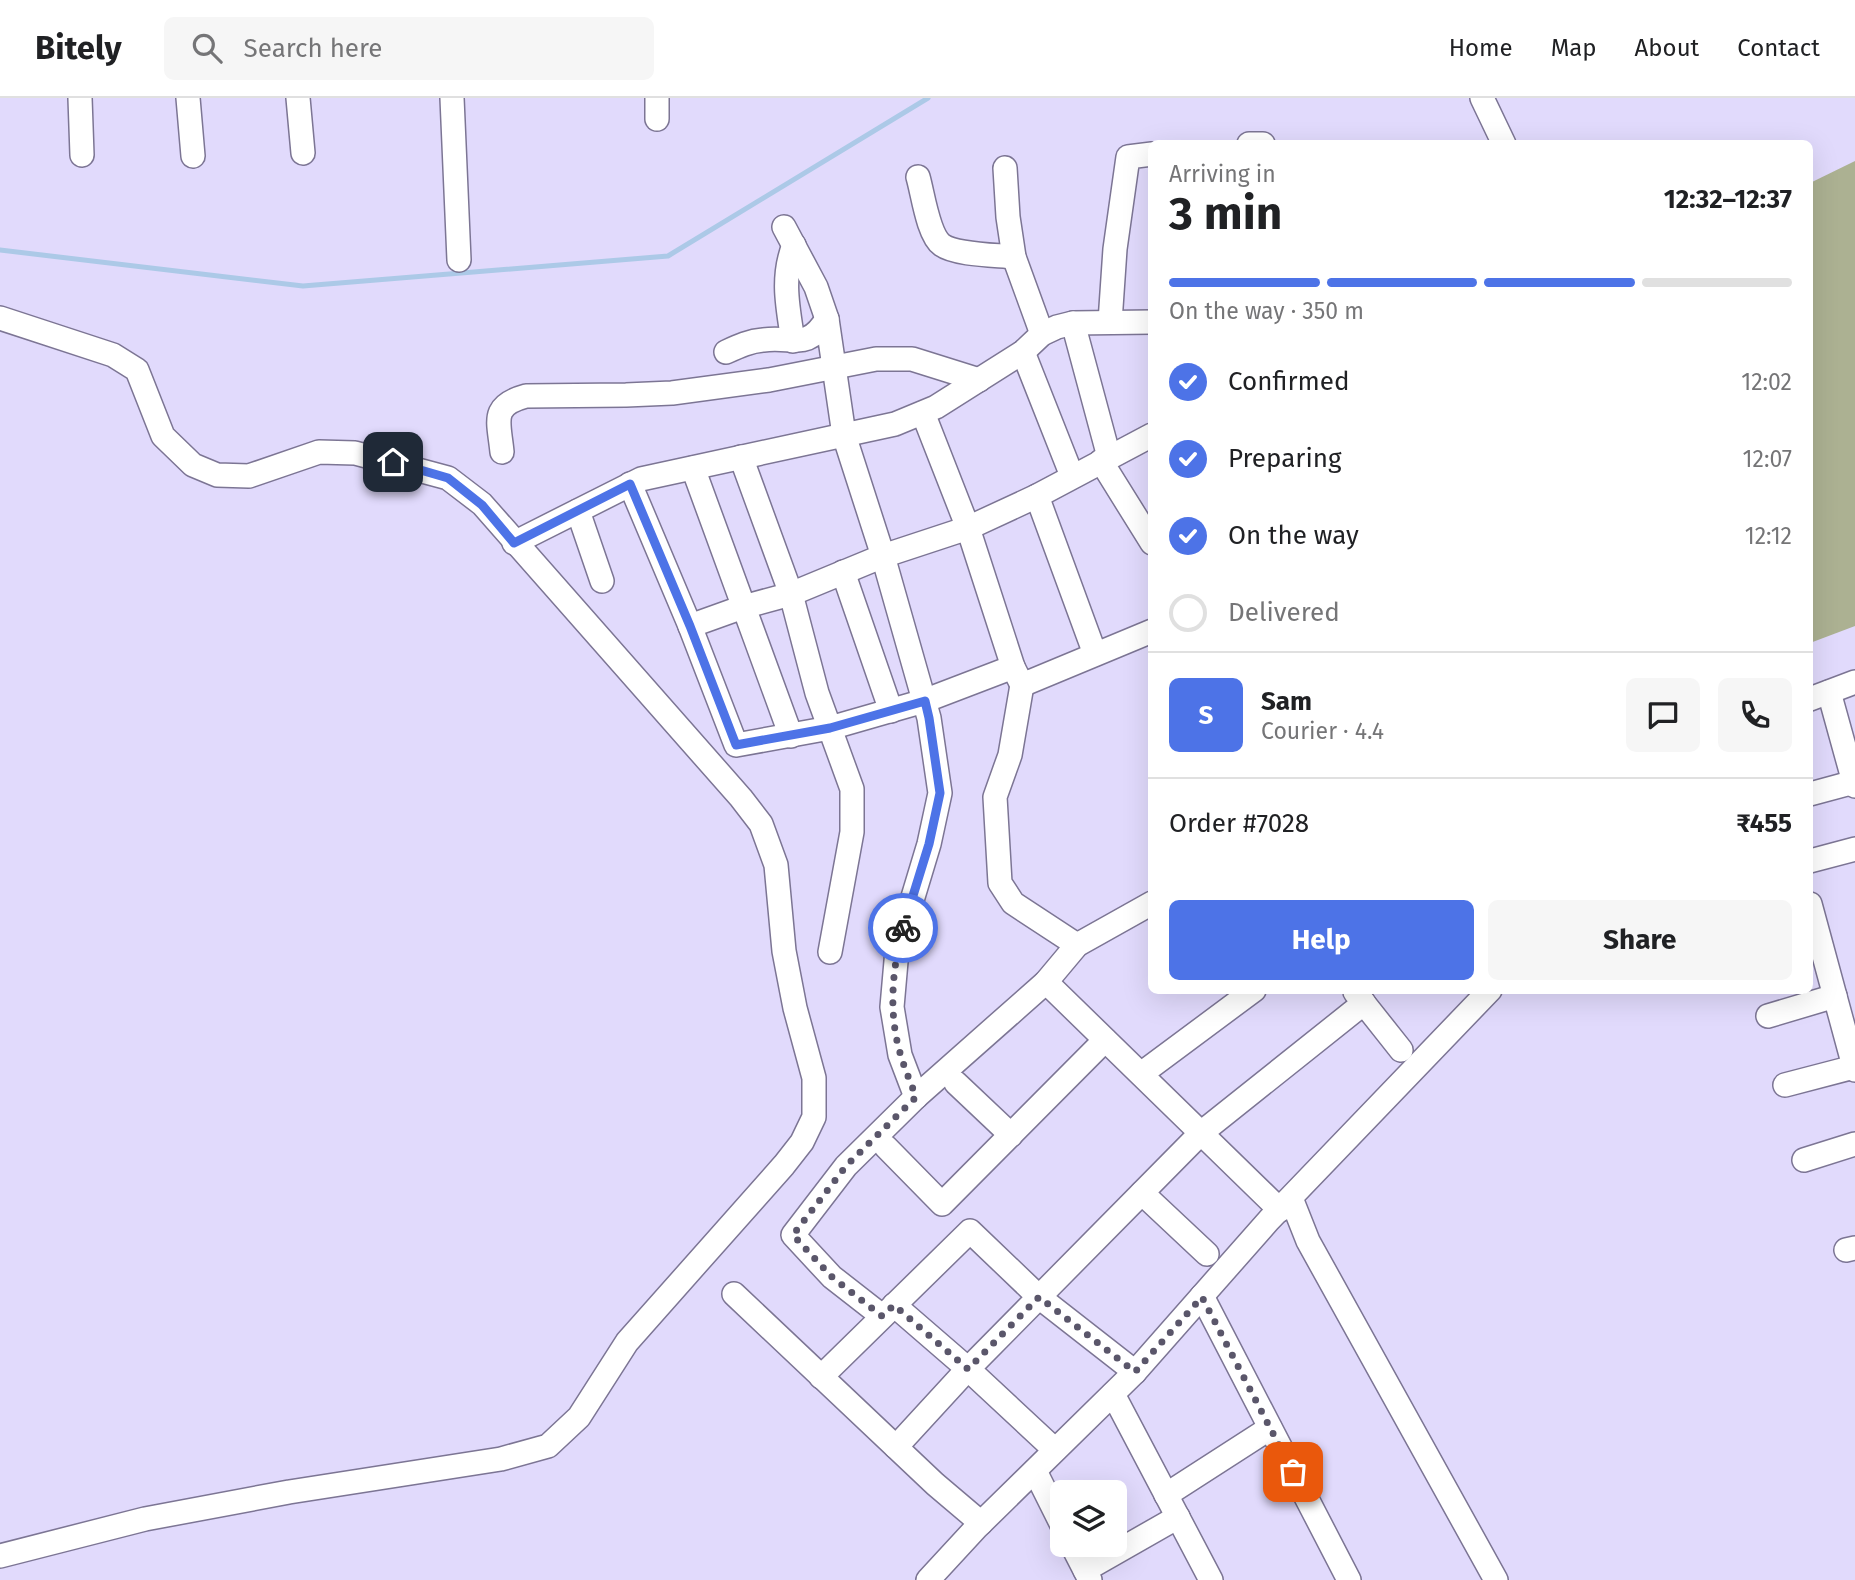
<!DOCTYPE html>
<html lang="en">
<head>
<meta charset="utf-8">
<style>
  body { margin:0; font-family:"Fira Sans",sans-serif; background:#f6f6f6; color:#202124; height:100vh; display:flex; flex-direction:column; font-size:26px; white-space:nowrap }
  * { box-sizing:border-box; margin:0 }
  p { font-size:23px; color:#757577 }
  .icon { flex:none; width:38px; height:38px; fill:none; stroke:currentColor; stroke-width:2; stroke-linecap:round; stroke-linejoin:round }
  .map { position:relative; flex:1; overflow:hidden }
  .sheet { position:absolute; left:1148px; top:42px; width:665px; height:854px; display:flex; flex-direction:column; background:#fff; border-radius:10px; box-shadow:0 7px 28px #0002 }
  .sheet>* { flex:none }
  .buttons { position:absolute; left:1050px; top:1382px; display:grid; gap:14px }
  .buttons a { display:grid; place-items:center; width:77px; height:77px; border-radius:10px; background:#fff; box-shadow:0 7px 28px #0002; font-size:35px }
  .pin { position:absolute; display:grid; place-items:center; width:60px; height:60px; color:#fff; margin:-30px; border-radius:14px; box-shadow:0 4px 10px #0006 }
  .courier { position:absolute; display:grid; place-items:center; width:70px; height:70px; margin:-35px; border:5px solid #4d73e7; border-radius:50%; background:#fff; color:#222; box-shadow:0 2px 9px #0007 }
  .head em { font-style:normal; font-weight:700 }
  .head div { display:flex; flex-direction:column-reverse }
  .head { display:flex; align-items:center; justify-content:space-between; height:119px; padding:0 21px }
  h1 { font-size:46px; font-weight:700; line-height:52px }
  .bar { display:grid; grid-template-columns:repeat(4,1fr); gap:10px 7px; align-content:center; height:84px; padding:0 21px }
  .bar i { height:9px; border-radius:5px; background:#e0e0e0 }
  .bar .selected { background:#4d73e7 }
  .bar p { grid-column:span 4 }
  .line { display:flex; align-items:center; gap:18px; padding:0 21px; border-top:2px solid #e0e0e0 }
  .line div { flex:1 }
  .round { display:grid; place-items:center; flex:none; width:74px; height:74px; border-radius:10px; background:#f6f6f6 }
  ol { padding:0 21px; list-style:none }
  li { display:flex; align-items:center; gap:21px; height:77px }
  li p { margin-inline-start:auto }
  li .icon { padding:7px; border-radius:50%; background:#4d73e7; color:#fff; stroke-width:4 }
  li:last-child { color:#757577 }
  li i { width:38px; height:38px; border:4px solid #e0e0e0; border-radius:50% }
  .primary-button { display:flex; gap:14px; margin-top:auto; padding:14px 21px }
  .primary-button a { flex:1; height:80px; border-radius:10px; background:#4d73e7; color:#fff; font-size:28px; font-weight:700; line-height:80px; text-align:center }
  .primary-button a+a { background:#f6f6f6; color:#202124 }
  header { display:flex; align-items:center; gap:42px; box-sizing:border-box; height:98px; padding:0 35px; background:#fff; border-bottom:2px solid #e0e0e0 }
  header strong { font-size:33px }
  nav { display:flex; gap:38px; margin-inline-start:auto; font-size:24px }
  .search { width:490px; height:63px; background:#f6f6f6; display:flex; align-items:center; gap:18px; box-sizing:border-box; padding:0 24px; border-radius:10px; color:#757577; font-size:26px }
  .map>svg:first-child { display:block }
  .green { fill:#acb192 }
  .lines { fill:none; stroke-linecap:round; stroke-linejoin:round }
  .stream { stroke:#acc9e7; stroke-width:5 }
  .minor-casing { stroke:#7c7594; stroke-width:26 }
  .minor { stroke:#fff; stroke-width:23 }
  .done { stroke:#5a566a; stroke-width:7; stroke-dasharray:0 12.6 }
  .route { stroke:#4d73e7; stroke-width:9 }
</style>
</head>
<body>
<header>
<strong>Bitely</strong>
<div class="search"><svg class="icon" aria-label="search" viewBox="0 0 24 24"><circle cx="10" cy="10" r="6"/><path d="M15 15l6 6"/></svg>Search here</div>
<nav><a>Home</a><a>Map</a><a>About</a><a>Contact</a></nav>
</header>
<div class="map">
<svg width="1855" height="1482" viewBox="0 0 1855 1482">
  <rect width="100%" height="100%" fill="#e1dafc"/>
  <path class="green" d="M1855,63V528L1810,545V85Z"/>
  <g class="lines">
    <path class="stream" d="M0,152L303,188L668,158L928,0"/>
    <defs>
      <g id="minor">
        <path d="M80,0L82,57"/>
        <path d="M188,0L193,58"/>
        <path d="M298,0L303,55"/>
        <path d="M452,0L459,162"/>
        <path d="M657,0V21"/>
        <path d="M1482,0L1504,46"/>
        <path d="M1249,46H1263"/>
        <path d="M1005,70L1008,119L1014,159L1042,236"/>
        <path d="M918,79C923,96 928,137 942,147C956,157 997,157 1014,159"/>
        <path d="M784,129L816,189L827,221L844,337L883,458L929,620L940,695L929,746L897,852L892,909L900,957L916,999"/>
        <path d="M0,220L113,257L137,272L163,338L193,367L217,377L249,378L319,354L355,355L448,380L482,406L741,700L761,726L776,767L784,853L795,910L814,980V1019L802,1044L784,1067L627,1244L579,1319L548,1348L501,1361L289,1394L145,1421L0,1458"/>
        <path d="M1110,224L1115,151L1128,59L1152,56"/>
        <path d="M1073,225L1109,359"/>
        <path d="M793,243C788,210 781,180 794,147"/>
        <path d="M726,254C739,248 750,243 763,242C794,238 807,253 827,221"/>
        <path d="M1023,254L1072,378"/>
        <path d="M923,315L968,430L1013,569"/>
        <path d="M502,354C499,323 490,308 526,298L626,297L672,295L769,282L876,261H912L979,282"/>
        <path d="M741,359L791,496L817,595L852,691V734L830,854"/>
        <path d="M1101,363L1152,445"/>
        <path d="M693,370L791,638"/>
        <path d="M630,386L690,528L736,647L830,630L924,603L1013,569L1022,587L1152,533"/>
        <path d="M1037,398L1095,556"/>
        <path d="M578,413L602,483"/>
        <path d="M514,445L641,381L895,326L936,309L1023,254L1042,236L1057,229L1073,225L1152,224"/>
        <path d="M843,474L891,613"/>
        <path d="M690,528L743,509L791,496L883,458L968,430L1037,398L1152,337"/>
        <path d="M1022,587L1010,657L995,699L1000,785L1013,805L1077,847"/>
        <path d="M1829,594L1855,688"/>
        <path d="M1810,601L1855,584"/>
        <path d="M1810,696L1854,684"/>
        <path d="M1810,763L1855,751"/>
        <path d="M1810,806L1855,972"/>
        <path d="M1046,884L1280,1112"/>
        <path d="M1355,894L1401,952"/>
        <path d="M1768,918L1835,898"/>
        <path d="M1141,976L1254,892"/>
        <path d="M956,985L1011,1037"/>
        <path d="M1785,987L1854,969"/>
        <path d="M886,1049L942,1106L1105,942"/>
        <path d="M1804,1062L1855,1046"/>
        <path d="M1142,1095L1207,1156"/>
        <path d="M1291,1100L1308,1143L1496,1482"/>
        <path d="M1846,1152L1855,1150"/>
        <path d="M734,1196L935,1386L981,1425"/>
        <path d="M1202,1198L1349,1482"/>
        <path d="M894,1207L968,1271L1055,1352"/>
        <path d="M882,1218L832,1179L793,1137L846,1068L916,999L1046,884L1077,847L1152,805"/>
        <path d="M821,1279L970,1133L1039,1199L1135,1274"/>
        <path d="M1113,1296L1211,1482"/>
        <path d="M896,1349L964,1275L1201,1035L1364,905"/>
        <path d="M1035,1373L1062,1427"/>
        <path d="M1166,1397L1270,1330"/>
        <path d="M1072,1447L1090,1482"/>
        <path d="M1085,1472L1178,1419"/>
        <path d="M928,1482L977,1429L1135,1274L1269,1122L1490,892"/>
      </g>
    </defs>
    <use href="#minor" class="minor-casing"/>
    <use href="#minor" class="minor"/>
  </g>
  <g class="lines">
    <path class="done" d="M903,830C892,871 888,917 901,958C905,972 911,985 916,999L846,1068L793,1137L832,1179L882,1218L894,1207L968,1271L1039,1199L1135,1274L1202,1199L1293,1374"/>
    <path class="route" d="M393,364L448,380L482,407L514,445L630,386L690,528L736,647L830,630L925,603L929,620L940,695L929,746L903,830"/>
  </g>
</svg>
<div class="buttons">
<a><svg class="icon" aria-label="layers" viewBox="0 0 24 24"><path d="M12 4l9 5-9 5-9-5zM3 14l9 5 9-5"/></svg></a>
</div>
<div class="pin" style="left:1293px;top:1374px;background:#ea580c"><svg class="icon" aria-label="bag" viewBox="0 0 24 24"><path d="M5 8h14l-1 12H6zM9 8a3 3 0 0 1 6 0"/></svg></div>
<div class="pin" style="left:393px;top:364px;background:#1f2937"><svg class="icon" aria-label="home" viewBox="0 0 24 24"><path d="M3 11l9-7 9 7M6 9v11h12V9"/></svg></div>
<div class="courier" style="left:903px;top:830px"><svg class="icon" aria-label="bike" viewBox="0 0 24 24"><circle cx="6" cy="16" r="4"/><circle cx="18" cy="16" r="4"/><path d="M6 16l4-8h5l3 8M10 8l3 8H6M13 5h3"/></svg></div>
<section class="sheet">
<div class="head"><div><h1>3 min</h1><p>Arriving in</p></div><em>12:32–12:37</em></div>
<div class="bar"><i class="selected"></i><i class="selected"></i><i class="selected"></i><i></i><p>On the way · 350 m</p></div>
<ol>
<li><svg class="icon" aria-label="check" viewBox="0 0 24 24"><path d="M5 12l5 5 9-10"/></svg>Confirmed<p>12:02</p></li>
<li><svg class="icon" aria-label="check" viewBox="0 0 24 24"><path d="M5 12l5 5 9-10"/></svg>Preparing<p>12:07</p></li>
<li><svg class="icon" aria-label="check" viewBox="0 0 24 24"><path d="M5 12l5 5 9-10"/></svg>On the way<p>12:12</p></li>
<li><i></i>Delivered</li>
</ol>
<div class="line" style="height:126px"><b class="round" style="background:#4d73e7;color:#fff">S</b><div><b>Sam</b><p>Courier · 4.4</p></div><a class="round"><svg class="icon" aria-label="chat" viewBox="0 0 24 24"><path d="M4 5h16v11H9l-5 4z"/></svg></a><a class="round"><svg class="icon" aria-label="phone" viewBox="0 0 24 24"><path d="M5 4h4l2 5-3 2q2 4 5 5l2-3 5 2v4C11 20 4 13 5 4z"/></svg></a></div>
<div class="line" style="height:91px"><div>Order #7028</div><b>₹455</b></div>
<div class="primary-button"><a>Help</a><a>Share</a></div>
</section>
</div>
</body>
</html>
